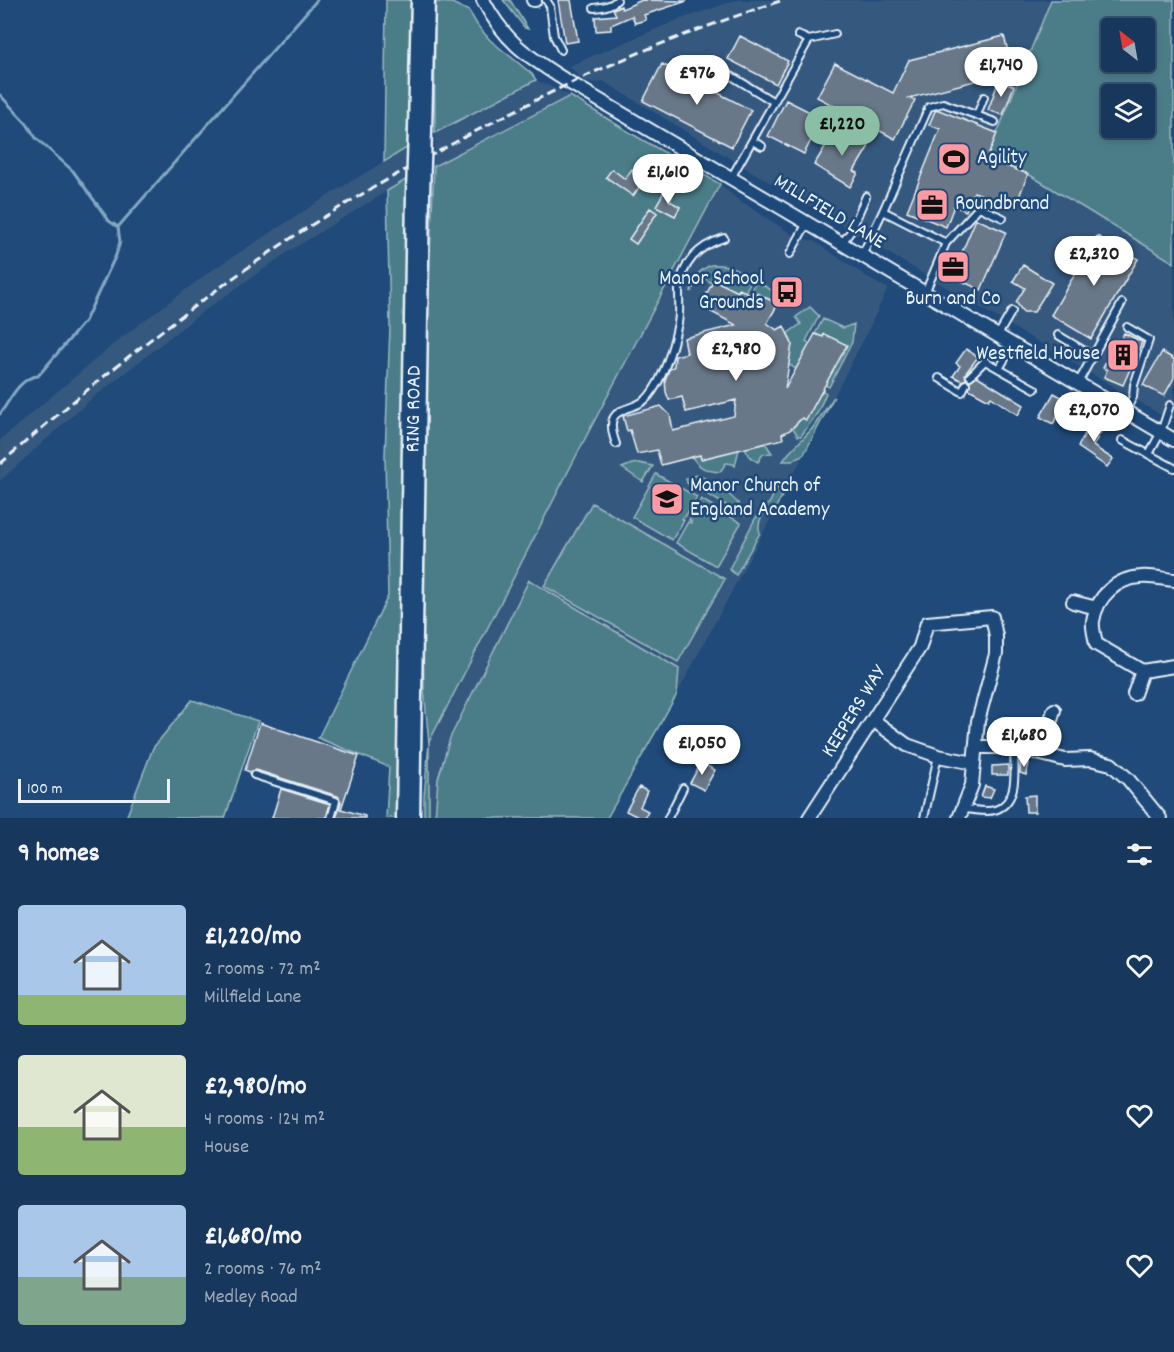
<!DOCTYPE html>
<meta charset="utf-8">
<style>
:root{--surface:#17385c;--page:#244365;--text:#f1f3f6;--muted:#9eacbb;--line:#365272;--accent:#8abfa5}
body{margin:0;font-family:Dekko,sans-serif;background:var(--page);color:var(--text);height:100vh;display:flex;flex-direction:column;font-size:22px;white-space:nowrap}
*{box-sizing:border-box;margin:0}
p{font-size:20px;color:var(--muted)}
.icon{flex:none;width:33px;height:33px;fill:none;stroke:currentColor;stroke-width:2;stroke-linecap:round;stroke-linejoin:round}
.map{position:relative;height:818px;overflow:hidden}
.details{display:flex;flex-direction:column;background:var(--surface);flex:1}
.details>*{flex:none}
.needle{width:39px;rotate:329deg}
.buttons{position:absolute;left:1101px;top:18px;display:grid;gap:12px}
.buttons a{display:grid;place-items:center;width:54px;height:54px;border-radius:6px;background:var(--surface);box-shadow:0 3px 9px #0003,0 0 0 2px var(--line);font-size:30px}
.scale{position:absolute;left:18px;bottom:15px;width:152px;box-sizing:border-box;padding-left:6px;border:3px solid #e8f1f8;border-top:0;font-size:16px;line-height:21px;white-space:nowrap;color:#e8f1f8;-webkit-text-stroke:4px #1f4a7a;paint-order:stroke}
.price{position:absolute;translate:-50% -51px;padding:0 14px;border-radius:21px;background:#fff;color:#222;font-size:20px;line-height:39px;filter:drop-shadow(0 2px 3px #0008)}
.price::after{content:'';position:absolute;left:50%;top:36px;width:18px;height:14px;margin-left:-9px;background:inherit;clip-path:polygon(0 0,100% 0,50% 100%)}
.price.selected{background:var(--accent);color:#111}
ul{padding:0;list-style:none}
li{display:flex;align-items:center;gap:18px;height:150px;padding:0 18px}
li span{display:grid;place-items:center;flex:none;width:168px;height:120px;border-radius:6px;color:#555}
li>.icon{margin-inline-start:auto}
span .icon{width:72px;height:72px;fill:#fffc;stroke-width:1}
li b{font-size:26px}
h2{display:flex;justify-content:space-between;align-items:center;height:72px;padding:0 18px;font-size:26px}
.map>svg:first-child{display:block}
.built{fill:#35587e}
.green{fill:#4c7d89;stroke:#9ab7c0;stroke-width:1.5;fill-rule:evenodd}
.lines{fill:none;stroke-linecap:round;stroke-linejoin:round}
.stream{stroke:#84a8c1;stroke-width:3}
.building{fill:#697888;stroke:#e8f1f8;stroke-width:1.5}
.lane-casing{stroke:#e8f1f8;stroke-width:10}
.street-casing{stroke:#e8f1f8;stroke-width:16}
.highway-casing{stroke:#e8f1f8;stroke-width:27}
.lane{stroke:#1f4a7a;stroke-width:6}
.street{stroke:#1f4a7a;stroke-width:12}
.highway{stroke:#1f4a7a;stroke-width:22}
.rail{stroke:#e8f1f8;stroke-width:3;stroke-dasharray:9 4.5;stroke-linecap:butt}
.highway-bridge-casing{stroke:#e8f1f8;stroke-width:27;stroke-linecap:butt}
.highway-bridge{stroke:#1f4a7a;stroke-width:22}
.labels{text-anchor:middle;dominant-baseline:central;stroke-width:5;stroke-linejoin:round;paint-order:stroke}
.poi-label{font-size:21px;fill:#e8f1f8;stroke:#1f4a7a;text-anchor:start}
.street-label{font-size:21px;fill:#e8f1f8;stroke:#1f4a7a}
</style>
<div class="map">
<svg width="1174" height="818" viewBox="0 0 1174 818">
<rect width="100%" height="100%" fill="#1f4a7a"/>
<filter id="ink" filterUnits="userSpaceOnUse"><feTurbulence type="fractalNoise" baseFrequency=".0167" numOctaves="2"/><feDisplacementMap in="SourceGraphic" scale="12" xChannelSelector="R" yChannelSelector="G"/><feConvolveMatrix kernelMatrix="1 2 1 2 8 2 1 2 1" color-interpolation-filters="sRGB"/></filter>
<g filter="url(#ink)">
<path class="built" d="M736 0H1051L987 158 1028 174 1174 263V413L1171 421 754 173 603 81 598 83 584 81 569 66 675 21Z
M536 80 570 96 434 166 435 133Z
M413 144 412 176 291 250 201 313 89 401 0 481V440L117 341 209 272 335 191Z
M720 184 736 198 798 238 814 241 878 284 888 288 866 335 764 531 677 694 607 818H429V743L588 433Z"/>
<path class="green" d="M386 0H414L413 144 384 162Z
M503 0H510L528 29 525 28Z
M1051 0H1174V263L1028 174 987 158ZM1112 28H1144V62H1112ZM1112 94H1144V128H1112Z
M434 2 452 3 469 11 478 26 490 40 532 74 536 80 435 133Z
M570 96 634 135 720 184 588 433 429 742V818H424V796L429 744 424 689 421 544 424 387 434 166ZM612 169 625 179 632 170 645 179 633 196ZM664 192 672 196 670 201 680 207 675 216 656 206ZM650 208 657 213 636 244 629 239Z
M412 176 396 818H386L389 767 318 738 388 596 385 455 390 326 387 191Z
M711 265C728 263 738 269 752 279L745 292 739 289 738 292 714 280 712 283 699 276 691 292C692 279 699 270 711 265Z
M756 281 778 294 773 301 757 293 754 296 749 294Z
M810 307 819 316 806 341 810 344 796 369 786 363 792 344 788 333 801 324 796 317Z
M823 319 843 328 854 324 852 342 829 387 825 385 823 337 815 334Z
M822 390 826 393 818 412 801 436H798L793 428 802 418 807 419Z
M834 397 804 454 792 461H783L788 454 812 429Z
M765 443 772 453 763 454 758 462C752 459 747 455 745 448Z
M739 449 735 466 733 464 726 463 720 472C705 471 699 468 690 454L699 452 701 459Z
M639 463 653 466 643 482 622 468 632 464Z
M656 474 697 497 685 517H683L682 519 684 520 672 540 632 517Z
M697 475 709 480 708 490 712 495 724 491C733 497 742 505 745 516L687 483 686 479Z
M777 487 785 491 776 507C764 511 756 520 760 533L736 575 729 569 755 519 770 502Z
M701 499 741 523 716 566 676 543 688 522 691 523V521L689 520Z
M592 503 725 579 678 662 544 586Z
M529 580 679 669 677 694 607 818H435L438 779 450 738Z
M192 700 258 721 225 818H126L153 748Z"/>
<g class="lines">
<path class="stream" d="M0 95 27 124 36 138 73 171 109 221 118 227
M0 414C10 400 20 377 38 376L85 321 116 255 120 242 118 227 317 0"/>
</g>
<path class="building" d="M558 0H571L578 41 565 43Z
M642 0 687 1 644 15 646 20 635 23 632 16 611 25V30L596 31 595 17 616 15 613 9 621 6 622 9Z
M740 36 788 61 776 84 728 59Z
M1004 36 1013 71 909 98 915 100 895 139 817 97 835 63 893 93 909 60Z
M662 64 751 110 732 147 643 101Z
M999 80 1014 86 1003 115 988 110Z
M786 100 822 118 804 154 768 136Z
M939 110 997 133 987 159 1028 174 1015 207 974 192 966 211 954 206 946 227 907 211 940 129 929 125 935 111Z
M837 127 869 146 854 171 858 173 850 187 814 165Z
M612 169 625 179 632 169 645 179 633 196 606 177Z
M664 192 672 196 670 201 680 207 675 216 656 206Z
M650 208 657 213 636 244 629 239Z
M976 219 1006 232 981 290 940 271 947 254 959 259Z
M1097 236 1138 259 1091 339 1051 315Z
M1023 265 1052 283 1034 312H1023L1016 302 1025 288 1013 281Z
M714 280 738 292 739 289 755 296 756 293 778 304 767 323 777 330 784 326 792 344 785 389 815 334 823 337 824 334 847 345 806 420 802 418 790 430 782 434 783 439 701 459 700 455 661 465 657 450 637 454 630 430 627 431 623 416 661 406 670 415 673 431 734 416 736 400 686 412 682 397 669 400 666 392 665 380 669 370 674 366 675 356 687 353 684 338 736 325 700 306Z
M1124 333 1142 342 1123 385 1104 377 1107 370 1103 368 1117 339 1120 341Z
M966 349 978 357 965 374 966 379 962 381 953 376 960 366 956 363Z
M1162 352 1174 359V378L1164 396 1143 385Z
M977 376 1024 405 1018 415 991 397 989 400 969 389 970 381Z
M1054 393 1067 400 1053 424 1040 417Z
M1093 418 1105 425 1093 446 1113 459 1107 467 1078 447Z
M260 723 359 756 341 809 365 816V818H336L341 802 338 796 256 770 250 772 245 770Z
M1021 761 1029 763 1026 775 1020 773Z
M701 763 715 770 704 790 690 783Z
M1008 765V775H992V766Z
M985 786 994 789 990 798 981 797Z
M639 787 647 791 640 807 648 811 644 818H640L626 811Z
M281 789 330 804 326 818H272Z
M1035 795V812H1026L1025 796Z"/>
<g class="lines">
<defs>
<path id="lane" d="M546 0 550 6 554 36 561 50
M594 8C603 7 611 6 617 0
M798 35 809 40
M707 61 774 102
M977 115 984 97
M752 141 762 146
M731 178 809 40 835 34
M883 211 929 107 943 103 995 122
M842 243 851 231 866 196
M946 243 979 207 1003 218
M790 254 807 223
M862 255 883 211 946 243 925 293
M955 310 960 301
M998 335 1012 311
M1058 335 1093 356
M999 369 1013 345
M970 376 985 361 1035 389
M939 378 962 392 966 384
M1078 383 1122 303
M1126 410 1133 397 1134 385 1149 340 1127 327
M1122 440 1174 468
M616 444C600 401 634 415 649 396 664 377 673 347 678 323 680 313 679 302 679 291 681 264 698 246 724 238
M1149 454 1161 432 1170 405
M254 775 336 801 331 818
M962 809C972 809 986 813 995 810 1020 802 1014 768 1014 748
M668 818 683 788
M924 818 938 756"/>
<path id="street" d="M483 0C505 42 526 55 565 80L1174 440
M533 0H535
M1073 602 1097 608
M1142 671 1096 644C1095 637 1092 628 1093 621 1097 596 1117 578 1141 577 1152 576 1163 579 1174 580
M1134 694 1142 671 1174 666
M873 720 907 745 938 756 974 763
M976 747H1014L1065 760 1090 759 1111 764 1128 779 1160 818
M1041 753 1054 710
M809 818 920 647 927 623 992 617 996 636V654L978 721 972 785 959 818"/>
<path id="highway" d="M420 130 423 0
M408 818 418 194"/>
</defs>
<use href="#lane" class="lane-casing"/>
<use href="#street" class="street-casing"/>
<use href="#highway" class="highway-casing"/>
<use href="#lane" class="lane"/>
<use href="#street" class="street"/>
<use href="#highway" class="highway"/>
<path class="rail" d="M0 464C95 381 194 302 299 233 348 201 399 173 450 145 504 116 559 87 615 63 670 39 727 19 783 0"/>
<defs>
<path id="highway-bridge" d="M418 194 420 130"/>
</defs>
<use href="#highway-bridge" class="highway-bridge-casing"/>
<use href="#highway-bridge" class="highway-bridge"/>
</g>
</g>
<defs>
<symbol id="stadium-square" viewBox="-11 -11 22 22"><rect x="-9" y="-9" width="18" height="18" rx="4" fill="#ff9aa2" stroke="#1f4a7a"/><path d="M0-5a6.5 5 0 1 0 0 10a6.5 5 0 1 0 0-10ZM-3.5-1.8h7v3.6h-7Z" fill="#111"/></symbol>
<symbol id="office-square" viewBox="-11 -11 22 22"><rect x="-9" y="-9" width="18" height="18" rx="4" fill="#ff9aa2" stroke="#1f4a7a"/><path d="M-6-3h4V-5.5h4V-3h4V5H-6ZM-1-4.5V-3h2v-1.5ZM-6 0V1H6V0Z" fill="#111"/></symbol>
<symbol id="bus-square" viewBox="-11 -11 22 22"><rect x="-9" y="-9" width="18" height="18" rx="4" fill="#ff9aa2" stroke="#1f4a7a"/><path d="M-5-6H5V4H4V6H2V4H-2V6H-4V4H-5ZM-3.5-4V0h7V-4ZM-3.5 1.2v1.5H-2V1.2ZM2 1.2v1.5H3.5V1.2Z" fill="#111"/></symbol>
<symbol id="building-square" viewBox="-11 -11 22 22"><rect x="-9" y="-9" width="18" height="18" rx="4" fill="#ff9aa2" stroke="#1f4a7a"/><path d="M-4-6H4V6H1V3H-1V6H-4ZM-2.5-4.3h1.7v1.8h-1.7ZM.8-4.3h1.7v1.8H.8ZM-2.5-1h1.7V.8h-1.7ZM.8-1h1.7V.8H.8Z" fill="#111"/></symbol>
<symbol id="school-square" viewBox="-11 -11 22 22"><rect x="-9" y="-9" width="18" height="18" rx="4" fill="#ff9aa2" stroke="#1f4a7a"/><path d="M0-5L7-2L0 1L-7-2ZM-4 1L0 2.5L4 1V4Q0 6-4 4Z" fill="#111"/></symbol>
</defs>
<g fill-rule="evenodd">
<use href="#stadium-square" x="935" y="140" width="38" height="38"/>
<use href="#office-square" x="913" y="186" width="38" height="38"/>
<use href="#office-square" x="934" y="248" width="38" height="38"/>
<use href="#bus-square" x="768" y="273" width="38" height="38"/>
<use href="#building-square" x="1104" y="336" width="38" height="38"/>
<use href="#school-square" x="648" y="480" width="38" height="38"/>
</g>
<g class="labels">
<g class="poi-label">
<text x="977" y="159">Agility</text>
<text x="955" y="205">Roundbrand</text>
<text x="764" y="280" text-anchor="end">Manor School<tspan x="764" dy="24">Grounds</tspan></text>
<text x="953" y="300" text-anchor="middle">Burn and Co</text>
<text x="1100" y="355" text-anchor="end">Westfield House</text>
<text x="690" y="487">Manor Church of<tspan x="690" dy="24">England Academy</tspan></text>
</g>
<g class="street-label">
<text transform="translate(829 213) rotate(31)">MILLFIELD LANE</text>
<text transform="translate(415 409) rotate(-89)">RING ROAD</text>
<text transform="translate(855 712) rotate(-58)">KEEPERS WAY</text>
</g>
</g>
</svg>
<div class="buttons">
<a><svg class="needle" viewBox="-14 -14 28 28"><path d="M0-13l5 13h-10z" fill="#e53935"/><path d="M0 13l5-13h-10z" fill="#9eacbb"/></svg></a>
<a><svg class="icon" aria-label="layers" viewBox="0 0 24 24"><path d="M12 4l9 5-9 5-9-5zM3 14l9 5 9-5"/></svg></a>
</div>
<div class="scale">100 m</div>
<b class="price" style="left:1001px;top:98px">£1,740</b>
<b class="price" style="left:697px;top:106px">£976</b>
<b class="price selected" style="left:842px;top:157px">£1,220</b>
<b class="price" style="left:668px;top:205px">£1,610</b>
<b class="price" style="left:1094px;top:287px">£2,320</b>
<b class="price" style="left:736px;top:382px">£2,980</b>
<b class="price" style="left:1094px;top:443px">£2,070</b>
<b class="price" style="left:1024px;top:768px">£1,680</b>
<b class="price" style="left:702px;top:776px">£1,050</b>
</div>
<section class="details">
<h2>9 homes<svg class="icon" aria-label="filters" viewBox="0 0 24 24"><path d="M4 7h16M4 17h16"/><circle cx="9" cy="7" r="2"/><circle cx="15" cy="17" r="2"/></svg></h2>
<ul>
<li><span style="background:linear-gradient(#a9c7e8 75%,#8fb573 0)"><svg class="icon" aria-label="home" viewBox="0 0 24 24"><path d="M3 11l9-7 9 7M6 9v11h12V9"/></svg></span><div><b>£1,220/mo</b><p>2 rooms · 72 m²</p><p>Millfield Lane</p></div><svg class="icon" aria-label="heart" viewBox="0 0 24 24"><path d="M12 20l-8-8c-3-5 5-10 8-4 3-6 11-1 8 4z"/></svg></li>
<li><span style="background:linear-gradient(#dfe7d0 60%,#8fb573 0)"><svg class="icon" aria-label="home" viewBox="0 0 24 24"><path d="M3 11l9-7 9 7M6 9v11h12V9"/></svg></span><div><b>£2,980/mo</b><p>4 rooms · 124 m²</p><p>House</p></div><svg class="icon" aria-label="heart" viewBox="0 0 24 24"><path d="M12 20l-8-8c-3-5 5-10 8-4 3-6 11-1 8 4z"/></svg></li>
<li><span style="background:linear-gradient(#a9c7e8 60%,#7fa58c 0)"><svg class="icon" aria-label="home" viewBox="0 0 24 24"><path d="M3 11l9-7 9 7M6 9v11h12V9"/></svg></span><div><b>£1,680/mo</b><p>2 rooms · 76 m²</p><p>Medley Road</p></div><svg class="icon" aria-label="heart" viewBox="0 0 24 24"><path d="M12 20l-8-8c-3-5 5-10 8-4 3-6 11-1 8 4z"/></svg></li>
</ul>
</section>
